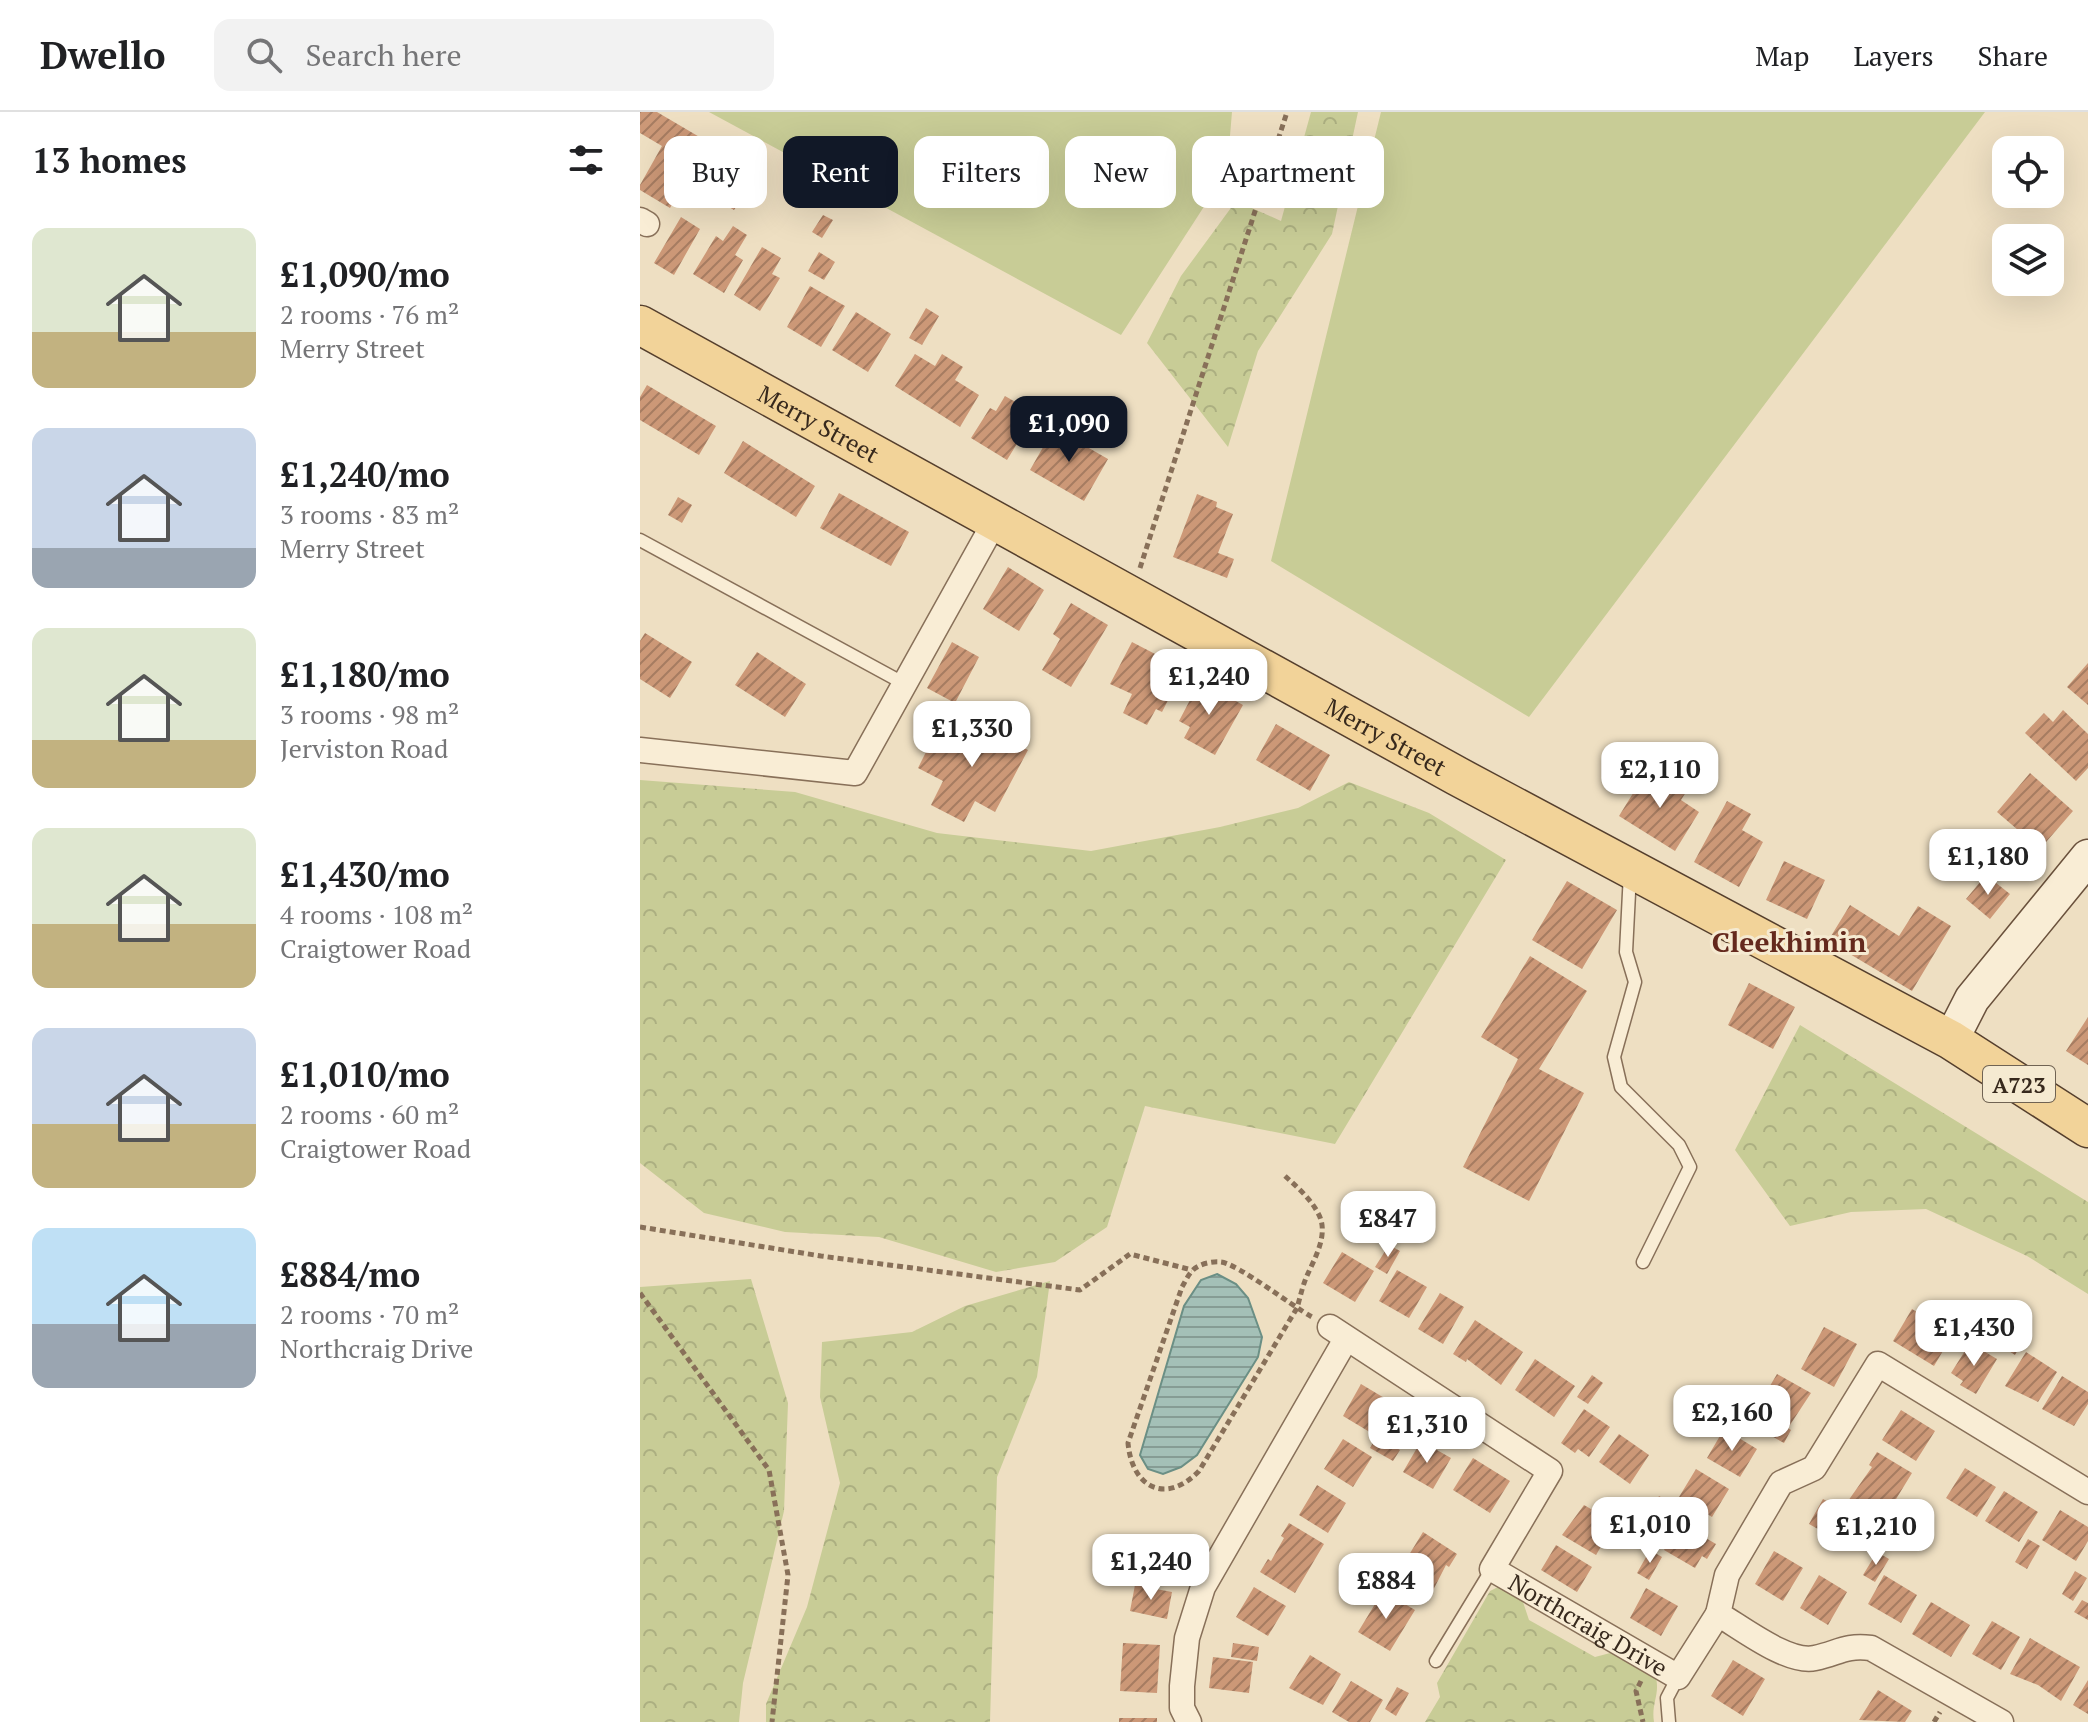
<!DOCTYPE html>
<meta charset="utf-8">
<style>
:root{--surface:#fff;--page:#f2f2f2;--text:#202124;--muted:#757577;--line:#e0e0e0;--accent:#111827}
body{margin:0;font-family:"PT Serif",serif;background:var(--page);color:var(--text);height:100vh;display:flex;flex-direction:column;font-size:30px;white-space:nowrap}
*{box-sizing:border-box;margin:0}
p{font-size:26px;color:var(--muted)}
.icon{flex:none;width:44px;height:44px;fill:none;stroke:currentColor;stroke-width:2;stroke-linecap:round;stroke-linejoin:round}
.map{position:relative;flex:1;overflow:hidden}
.drawer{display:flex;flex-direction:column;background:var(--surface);width:640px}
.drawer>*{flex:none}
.hud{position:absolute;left:24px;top:24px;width:760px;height:72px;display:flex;gap:16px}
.buttons{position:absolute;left:1352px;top:24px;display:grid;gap:16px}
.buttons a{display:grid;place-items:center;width:72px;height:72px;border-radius:16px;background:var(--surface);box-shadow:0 8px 32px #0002;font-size:40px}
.price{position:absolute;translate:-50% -68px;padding:0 18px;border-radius:16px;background:#fff;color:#222;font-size:26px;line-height:52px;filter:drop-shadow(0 2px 4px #0008)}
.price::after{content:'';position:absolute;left:50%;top:48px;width:24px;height:18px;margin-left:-12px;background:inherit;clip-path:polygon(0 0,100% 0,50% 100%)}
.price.active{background:var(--accent);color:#fff}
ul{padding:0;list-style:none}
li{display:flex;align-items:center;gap:24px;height:200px;padding:0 32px}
li span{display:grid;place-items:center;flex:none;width:224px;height:160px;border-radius:16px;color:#555}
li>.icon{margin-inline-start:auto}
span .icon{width:96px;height:96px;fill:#fffc;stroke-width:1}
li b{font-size:34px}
h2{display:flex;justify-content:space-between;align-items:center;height:96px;padding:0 32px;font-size:34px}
.chip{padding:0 28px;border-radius:16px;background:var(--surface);box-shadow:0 8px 32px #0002;font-size:28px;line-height:72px}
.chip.active{background:var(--accent);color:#fff}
header{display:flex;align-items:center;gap:48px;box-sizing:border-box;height:112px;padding:0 40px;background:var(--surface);border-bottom:2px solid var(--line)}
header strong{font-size:38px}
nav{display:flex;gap:44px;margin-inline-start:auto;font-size:28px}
.search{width:560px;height:72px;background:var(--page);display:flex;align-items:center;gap:20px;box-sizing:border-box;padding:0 28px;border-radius:16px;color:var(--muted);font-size:30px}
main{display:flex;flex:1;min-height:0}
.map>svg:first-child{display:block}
.grass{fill:#c8cc96}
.forest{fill:url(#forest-crowns)}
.water{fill:url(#water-rules);stroke:#6b8f85;stroke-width:2}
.building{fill:url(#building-hatch)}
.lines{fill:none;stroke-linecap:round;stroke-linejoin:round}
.lane-casing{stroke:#887059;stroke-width:15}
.street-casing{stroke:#887059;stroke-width:27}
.secondary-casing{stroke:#6a513c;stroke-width:37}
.primary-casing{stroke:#553f2d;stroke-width:41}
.path{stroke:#887059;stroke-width:5;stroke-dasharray:6 4;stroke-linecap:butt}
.lane{stroke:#f9edd5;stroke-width:12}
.street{stroke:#f9edd5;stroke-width:24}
.secondary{stroke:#f9edd5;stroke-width:34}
.primary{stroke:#f2d399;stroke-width:38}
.labels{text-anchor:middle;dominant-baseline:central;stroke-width:6;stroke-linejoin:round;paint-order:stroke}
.shield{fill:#f5ead1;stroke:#706353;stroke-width:2}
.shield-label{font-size:22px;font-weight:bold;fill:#37291d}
.street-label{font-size:24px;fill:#37291d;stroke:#f5ead1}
.quarter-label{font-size:28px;font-weight:bold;fill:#64291d;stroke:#f5ead1}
</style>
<header>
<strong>Dwello</strong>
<div class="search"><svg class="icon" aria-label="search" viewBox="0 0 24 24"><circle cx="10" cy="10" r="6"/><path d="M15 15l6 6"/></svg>Search here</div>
<nav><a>Map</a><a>Layers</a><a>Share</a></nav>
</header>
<main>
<section class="drawer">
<h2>13 homes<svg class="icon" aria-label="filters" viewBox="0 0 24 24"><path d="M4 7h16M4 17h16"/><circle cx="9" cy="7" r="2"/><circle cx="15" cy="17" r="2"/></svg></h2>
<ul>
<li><span style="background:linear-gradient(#dfe7d0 65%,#c2b280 0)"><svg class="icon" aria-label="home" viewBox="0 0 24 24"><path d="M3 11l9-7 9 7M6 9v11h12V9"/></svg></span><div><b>£1,090/mo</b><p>2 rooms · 76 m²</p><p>Merry Street</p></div></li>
<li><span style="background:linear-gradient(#c9d6e8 75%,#9aa5b1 0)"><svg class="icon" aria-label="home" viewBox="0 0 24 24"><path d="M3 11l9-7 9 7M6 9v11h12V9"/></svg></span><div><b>£1,240/mo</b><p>3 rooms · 83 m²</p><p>Merry Street</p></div></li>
<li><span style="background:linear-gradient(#dfe7d0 70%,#c2b280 0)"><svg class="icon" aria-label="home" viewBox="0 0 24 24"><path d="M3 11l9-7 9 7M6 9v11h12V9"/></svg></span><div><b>£1,180/mo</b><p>3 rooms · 98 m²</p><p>Jerviston Road</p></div></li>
<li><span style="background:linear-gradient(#dfe7d0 60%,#c2b280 0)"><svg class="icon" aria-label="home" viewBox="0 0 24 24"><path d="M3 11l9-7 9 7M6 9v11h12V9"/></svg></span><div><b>£1,430/mo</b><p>4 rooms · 108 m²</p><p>Craigtower Road</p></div></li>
<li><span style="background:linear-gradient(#c9d6e8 60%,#c2b280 0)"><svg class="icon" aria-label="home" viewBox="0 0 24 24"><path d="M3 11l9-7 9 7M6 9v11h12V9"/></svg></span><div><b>£1,010/mo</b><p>2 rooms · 60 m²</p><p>Craigtower Road</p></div></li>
<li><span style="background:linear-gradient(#bfe0f5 60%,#9aa5b1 0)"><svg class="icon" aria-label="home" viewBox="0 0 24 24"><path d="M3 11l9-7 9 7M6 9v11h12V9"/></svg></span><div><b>£884/mo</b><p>2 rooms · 70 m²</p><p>Northcraig Drive</p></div></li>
</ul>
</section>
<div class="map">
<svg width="1448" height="1610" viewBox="0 0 1448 1610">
<defs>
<pattern id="forest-crowns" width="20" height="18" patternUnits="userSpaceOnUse" patternTransform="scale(2)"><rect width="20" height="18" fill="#c8cc96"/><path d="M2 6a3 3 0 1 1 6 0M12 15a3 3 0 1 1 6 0" fill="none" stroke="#acaf81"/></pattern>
<pattern id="water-rules" width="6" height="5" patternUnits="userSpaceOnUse" patternTransform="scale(2)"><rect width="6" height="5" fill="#a4c0b7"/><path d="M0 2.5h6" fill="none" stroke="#869c94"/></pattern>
<pattern id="building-hatch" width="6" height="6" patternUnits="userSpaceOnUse" patternTransform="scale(2)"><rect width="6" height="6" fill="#cc9877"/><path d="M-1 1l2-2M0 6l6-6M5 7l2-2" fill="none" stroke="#a67c61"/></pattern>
</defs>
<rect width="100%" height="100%" fill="#eedfc2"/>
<path class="grass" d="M69 0H592L587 59 481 223Z
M741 0H1345L889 605 631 449Z"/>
<path class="forest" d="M671 0H718L692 122 618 239 588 335 507 231 541 164 596 89 641 109Z
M0 668 155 680 297 721 451 739 580 715 658 696 709 670 789 701 866 748 695 1032 505 994 467 1115 415 1150 356 1160 239 1125 145 1120 64 1101 0 1051Z
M1160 913 1448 1090V1182L1387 1144 1286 1097 1211 1100 1150 1114 1095 1038Z
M111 1167 148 1291 144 1399 103 1571 99 1610H0V1175Z
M410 1169 397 1265 357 1365 350 1610H126V1592L167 1495 200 1371 180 1285 182 1230 272 1220 325 1194Z
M860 1474 882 1487 889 1508 955 1545 974 1540 1016 1566C1020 1583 1011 1592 1014 1610H785L800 1585 797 1571 850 1479Z"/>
<path class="water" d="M577 1162 596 1172 608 1186 622 1225 618 1245 557 1343 541 1355 523 1362 508 1357 500 1343 544 1194 561 1168Z"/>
<path class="building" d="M0 0H17L68 30 30 96 0 78V73L22 34 0 21Z
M96 70 108 78 94 98 82 91Z
M183 103 193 108 182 126 172 120Z
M41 105 60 117 34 163 14 151Z
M93 114 107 123 95 143 103 148 84 181 53 162 76 124 83 129Z
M122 135 141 146 132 162 140 166 120 199 94 183Z
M179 140 195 150 184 168 168 159Z
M170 174 205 194 181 235 147 215Z
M286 196 299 204 282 233 269 226Z
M216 200 251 222 228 260 192 238Z
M275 242 295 254 302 242 323 255 315 268 339 283 320 315 255 274Z
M7 273 76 314 59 343 0 308V285Z
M365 284 384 295 375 310 386 317 367 348 331 326 350 296 356 299Z
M414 316 468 347 444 389 390 358Z
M103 329 175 374 156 405 84 361Z
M199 381 269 420 251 454 180 416Z
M557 382 577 390 576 395 593 402 578 441 594 447 587 466 533 445Z
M38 385 52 393 42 411 28 403Z
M368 455 404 478 379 519 343 497Z
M431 491 468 513 431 575 402 558 420 527 413 522Z
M5 521 52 550 30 586 0 567V529Z
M312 530 339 545 315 591 287 576Z
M492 530 544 557 522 600 516 597 507 613 483 601 492 582 470 572Z
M117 540 166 572 145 605 95 573Z
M1448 551V593L1427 575Z
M560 569 603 593 575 643 544 626 550 615 539 609Z
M1423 598 1448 622V656L1436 669 1385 621 1404 601 1413 610Z
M334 610 388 638 355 700 335 689 324 710 291 693 303 669 278 656 298 616 324 629Z
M636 612 690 643 670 679 616 648Z
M1008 657 1046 680 1041 688 1059 700 1035 739 979 704Z
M1390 661 1433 699 1400 737 1357 700Z
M1087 689 1111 702 1102 718 1123 730 1099 775 1054 750Z
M1144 749 1185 768 1167 807 1126 788Z
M1346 763 1370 782 1350 807 1326 787Z
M927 769 977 798 942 857 892 828Z
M1210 793 1259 824 1278 794 1311 814 1272 879 1188 829Z
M890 844 947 879 899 957 944 981 889 1089 823 1055 878 947 841 925Z
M1109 871 1155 895 1133 937 1088 913Z
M1448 905V953L1426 939Z
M749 1133 760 1139 747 1162 735 1155Z
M702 1140 734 1159 715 1190 683 1171Z
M757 1158 787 1175 769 1206 739 1189Z
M800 1181 824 1195 803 1232 778 1217Z
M1272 1197 1313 1222 1294 1254 1253 1229Z
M835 1208 883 1240 861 1273 827 1247 826 1250 813 1242Z
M1377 1214 1388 1220 1375 1243 1364 1236Z
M1184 1215 1217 1232 1194 1275 1161 1257Z
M1330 1231 1357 1247 1336 1282 1320 1273 1323 1269 1311 1261Z
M1386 1240 1417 1260 1398 1290 1365 1274Z
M895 1247 935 1274 914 1305 875 1278Z
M1137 1262 1171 1281 1148 1316 1151 1318 1144 1331 1108 1311Z
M952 1263 963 1271 948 1292 937 1285Z
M1422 1264 1448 1280V1292L1434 1314 1402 1297Z
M721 1272 751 1290 733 1322 703 1304Z
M944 1297 970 1315 949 1345 938 1337 935 1341 921 1331Z
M1261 1298 1295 1319 1276 1349 1242 1328Z
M1084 1317 1117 1337 1100 1365 1067 1346Z
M979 1322 1009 1343 990 1372 959 1350Z
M737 1324 760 1338 753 1349 730 1336Z
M703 1327 732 1345 713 1375 684 1357Z
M781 1329 811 1346 793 1377 763 1360Z
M1237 1340 1272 1361 1242 1410 1208 1389 1232 1355 1229 1353Z
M833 1346 870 1369 850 1401 813 1378Z
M1325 1356 1356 1375 1337 1405 1306 1386Z
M1056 1357 1089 1377 1072 1405 1039 1385Z
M677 1373 706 1391 688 1421 659 1403Z
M1364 1379 1398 1400 1379 1430 1345 1409Z
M1019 1384 1042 1397 1035 1409 1013 1395Z
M968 1385 991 1399 984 1410 961 1397Z
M1183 1387 1217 1406 1203 1431 1169 1412Z
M944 1393 975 1411 956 1443 922 1423Z
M1420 1398 1448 1415V1429L1436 1449 1402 1428Z
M649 1411 684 1432 655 1481 620 1460 628 1447 631 1449 644 1426 641 1424Z
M1040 1411 1076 1432 1067 1447 1062 1444 1055 1456 1024 1438Z
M783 1420 817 1442 809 1455 806 1453 787 1490 753 1469Z
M507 1423 544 1439 533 1465 495 1449Z
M1388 1427 1400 1434 1387 1457 1375 1450Z
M916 1433 952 1455 937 1480 901 1458Z
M1010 1438 1022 1445 1009 1468 997 1461Z
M1134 1439 1163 1456 1143 1489 1115 1472Z
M1237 1440 1249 1447 1235 1470 1223 1463Z
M465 1449 491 1455 488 1468 462 1462Z
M1435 1459 1447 1466 1433 1489 1422 1482Z
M1179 1463 1207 1480 1188 1513 1160 1496Z
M1244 1463 1277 1483 1261 1511 1228 1492Z
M495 1473 532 1480 527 1507 490 1499Z
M614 1475 646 1494 628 1524 596 1505Z
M1006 1476 1038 1494 1021 1524 990 1506Z
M743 1479 775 1498 750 1539 718 1520Z
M1442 1488 1448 1491V1508L1434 1500Z
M1291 1490 1330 1513 1311 1545 1272 1522Z
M1352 1509 1380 1525 1361 1558 1332 1542Z
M1390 1526 1440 1555 1421 1589 1398 1573 1370 1562Z
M483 1531 520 1533 517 1581 480 1579Z
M593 1531 619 1535 617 1549 591 1545Z
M670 1543 701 1562 683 1593 649 1576Z
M573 1545 613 1550 609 1581 569 1576Z
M1093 1548 1125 1567 1103 1604 1071 1584Z
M1448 1568V1602L1433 1593Z
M711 1569 743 1588 730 1610H709L692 1600Z
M757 1575 769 1581 756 1604 745 1597Z
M1238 1578 1272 1599 1265 1610 1219 1608Z
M479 1606H517V1610H479Z"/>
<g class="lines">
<defs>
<path id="lane" d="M0 428 265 572
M990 761 986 840 995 870 974 945 981 975 1039 1033 1050 1055 1003 1150
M796 1549 852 1457
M1029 1610 1027 1586 1038 1565"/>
<g id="street">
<path d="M0 108 7 112"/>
<path d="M0 638 215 661 354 411"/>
<path id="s1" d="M690 1215 910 1359 852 1457 1038 1565 1078 1502"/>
<path d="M549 1610 542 1596V1574L547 1526 563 1475 706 1227"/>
<path d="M1361 1610 1231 1536C1204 1533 1199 1541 1175 1546 1148 1552 1102 1516 1078 1502L1087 1463 1141 1371 1174 1356 1238 1252 1448 1380"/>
</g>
<path id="secondary" d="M1311 928 1332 887 1448 745"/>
<g id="primary">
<path id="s2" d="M0 213 817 664 1311 928 1448 1016"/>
</g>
</defs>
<use href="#lane" class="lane-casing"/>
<use href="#street" class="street-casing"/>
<use href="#secondary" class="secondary-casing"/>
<use href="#primary" class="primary-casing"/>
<path class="path" d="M500 456 647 0
M645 1064C657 1075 670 1086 678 1101 690 1122 674 1147 666 1166 662 1176 660 1186 657 1196L559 1359C526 1393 492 1376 488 1331L542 1175C545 1170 548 1163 552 1159 558 1152 572 1149 581 1150 598 1152 652 1194 672 1205
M0 1115 181 1144 440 1178 490 1142 552 1158
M0 1181 129 1358 148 1463 132 1610
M1001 1569 996 1579 1003 1610
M1294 1610 1300 1600"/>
<use href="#lane" class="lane"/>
<use href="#street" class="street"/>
<use href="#secondary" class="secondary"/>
<use href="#primary" class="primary"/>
</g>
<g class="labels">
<rect class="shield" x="1343" y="954" width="72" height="36" rx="6"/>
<g class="shield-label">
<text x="1379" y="972">A723</text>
</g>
<g class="street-label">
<text stroke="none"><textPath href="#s2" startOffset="204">Merry Street</textPath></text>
<text stroke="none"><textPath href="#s2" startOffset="852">Merry Street</textPath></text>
<text stroke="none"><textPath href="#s1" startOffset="488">Northcraig Drive</textPath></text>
</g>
<g class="quarter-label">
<text x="1149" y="829">Cleekhimin</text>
</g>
</g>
</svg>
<div class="buttons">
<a><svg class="icon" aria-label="locate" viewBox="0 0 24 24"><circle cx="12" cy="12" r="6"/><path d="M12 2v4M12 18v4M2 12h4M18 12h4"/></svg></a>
<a><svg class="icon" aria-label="layers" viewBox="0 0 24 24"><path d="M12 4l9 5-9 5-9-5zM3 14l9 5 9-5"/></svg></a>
</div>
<b class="price active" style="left:429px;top:352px">£1,090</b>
<b class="price" style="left:569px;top:605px">£1,240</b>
<b class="price" style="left:332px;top:657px">£1,330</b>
<b class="price" style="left:1020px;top:698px">£2,110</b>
<b class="price" style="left:1348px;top:785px">£1,180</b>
<b class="price" style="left:748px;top:1147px">£847</b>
<b class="price" style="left:1334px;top:1256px">£1,430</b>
<b class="price" style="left:1092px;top:1341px">£2,160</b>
<b class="price" style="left:787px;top:1353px">£1,310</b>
<b class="price" style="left:1010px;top:1453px">£1,010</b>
<b class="price" style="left:1236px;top:1455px">£1,210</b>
<b class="price" style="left:511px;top:1490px">£1,240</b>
<b class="price" style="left:746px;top:1509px">£884</b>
<div class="hud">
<a class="chip">Buy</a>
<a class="chip active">Rent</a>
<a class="chip">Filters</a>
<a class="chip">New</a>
<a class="chip">Apartment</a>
</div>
</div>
</main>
